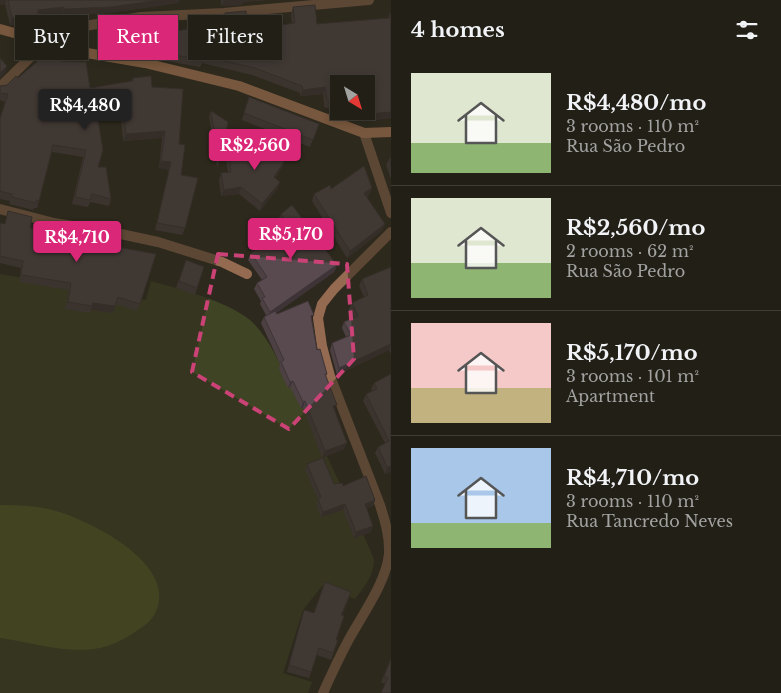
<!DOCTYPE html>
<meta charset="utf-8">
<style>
:root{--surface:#221f16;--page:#2a271f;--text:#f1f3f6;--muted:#a2a2a1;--line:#3f3d35;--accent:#db2777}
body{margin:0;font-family:"Libre Baskerville",serif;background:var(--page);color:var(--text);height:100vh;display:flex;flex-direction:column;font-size:19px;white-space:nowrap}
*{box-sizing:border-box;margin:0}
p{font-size:16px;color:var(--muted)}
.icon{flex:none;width:28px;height:28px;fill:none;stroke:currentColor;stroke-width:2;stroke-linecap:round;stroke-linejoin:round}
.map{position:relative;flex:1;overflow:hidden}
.side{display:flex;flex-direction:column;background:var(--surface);width:390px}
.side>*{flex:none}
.hud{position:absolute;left:15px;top:15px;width:300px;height:45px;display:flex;gap:10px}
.needle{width:32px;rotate:142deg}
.fabs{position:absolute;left:330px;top:75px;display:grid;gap:10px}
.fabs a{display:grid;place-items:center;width:45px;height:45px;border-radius:0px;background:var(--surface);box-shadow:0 2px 8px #0003,0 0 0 1px var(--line);font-size:25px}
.price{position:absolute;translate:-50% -42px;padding:0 11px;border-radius:5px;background:var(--accent);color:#fff;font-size:16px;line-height:32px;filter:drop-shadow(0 1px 2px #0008)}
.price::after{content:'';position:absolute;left:50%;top:30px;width:15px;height:11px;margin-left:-8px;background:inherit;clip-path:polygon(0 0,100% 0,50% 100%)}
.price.selected{background:#222;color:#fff}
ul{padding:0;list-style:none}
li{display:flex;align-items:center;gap:15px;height:125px;padding:0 20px}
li+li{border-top:1px solid var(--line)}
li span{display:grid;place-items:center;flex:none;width:140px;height:100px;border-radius:0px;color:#555}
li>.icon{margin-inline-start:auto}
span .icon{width:60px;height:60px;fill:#fffc;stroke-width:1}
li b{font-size:21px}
h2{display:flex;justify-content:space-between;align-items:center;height:60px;padding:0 20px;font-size:21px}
.pill{padding:0 18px;border-radius:0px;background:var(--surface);box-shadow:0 2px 8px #0003,0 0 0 1px var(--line);font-size:18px;line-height:45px}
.pill.selected{background:var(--accent);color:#fff}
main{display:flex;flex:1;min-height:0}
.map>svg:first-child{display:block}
.green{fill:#3f4424}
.forest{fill:#5b6427}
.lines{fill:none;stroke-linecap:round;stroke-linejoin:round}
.street{stroke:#946a51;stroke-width:10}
.secondary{stroke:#d18e65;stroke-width:10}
.wall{fill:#4c4043;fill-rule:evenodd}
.shaded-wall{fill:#3e3437}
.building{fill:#584a4e;stroke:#3e3437}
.marked{fill:none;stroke:#cb4276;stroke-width:4;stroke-dasharray:10 6;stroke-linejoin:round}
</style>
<main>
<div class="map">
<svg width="391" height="693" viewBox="0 0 391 693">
<rect width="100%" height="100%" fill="#2e291e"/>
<path class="green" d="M0 274 146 300 151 281C182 290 225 300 250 320 268 336 279 363 291 384 321 442 348 500 374 559 374 576 364 587 355 599L322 586 303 610 283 673 312 682 308 693H0Z"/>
<path class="forest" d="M0 505C18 505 39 506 56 511 90 521 164 558 159 600 158 610 153 619 145 625 130 636 112 647 94 649 62 653 31 642 0 638Z"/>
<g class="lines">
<path class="street" d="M141 17C128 37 127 45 145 63
M22 36 141 17 224 13 369 0
M0 87 45 43
M364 133 391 213
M0 209 54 223 116 233 158 242 222 262 247 274
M323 693C331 675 339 658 348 641 362 615 386 583 389 554 390 537 385 521 380 505L330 376 322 346 318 318 322 304 334 289 391 232"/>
<path class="secondary" d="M0 29 87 53 145 63 239 86 364 133 391 132"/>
</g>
<path class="wall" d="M0 0H180L178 3 109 13 62 15V14L38 16 36 22 10 25 5 4 0 5Z
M221 0H266L243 2 242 5 221 6Z
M293 7 317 24 388 18 389 14 391 118 365 121 324 107 323 94 300 96V93L252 75 202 63 200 67 166 61 158 59 154 54V45L157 39 205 26 206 24 222 22V20L225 13 248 30 292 24 291 14ZM339 84 366 111H339Z
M60 61 90 88 131 81 133 78 152 87 179 144 185 228 182 235 155 230 169 170 159 168 162 138 123 141 120 109 97 113 98 167 111 199 109 206 90 202 88 207 72 204 83 157 52 152 39 201 37 208H34L33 210 9 204 10 201 0 199V118L5 102 0 100V86L7 85 18 78Z
M249 97 319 124 310 147 242 120Z
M211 111 228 122 218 166H217L209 116Z
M229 153 284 164 275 178 278 188 260 211 239 194 221 196 219 180 221 173 228 172 226 160Z
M391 158V179L386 165 389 159Z
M372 188 369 195 367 197 382 231 347 258 312 201 314 194 331 189Z
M8 211 30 228 100 244 140 304 137 311 116 304 113 313 91 310 90 313 65 309 69 290 19 282 21 268 0 263V223L5 224Z
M281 214 337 265 334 272 276 313 277 314 312 321 317 350 327 374 326 376 344 449 322 458 303 408H301L290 387 288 388 279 369 280 364 261 323 264 317 266 315 260 304 261 301 254 289 257 283 262 280 248 260 251 253 270 239V238L272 232 282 224 278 220Z
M186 260 204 267 195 295 176 288Z
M391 267V354L389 350 337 375 330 350 332 343 346 337 342 328 344 322 353 318 349 310 352 303 364 297 359 286 362 279Z
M391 374V471L385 474 375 453 378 447 385 443 363 401 366 394 372 391 371 389 374 383Z
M307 464 334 484 343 486 375 500 373 506 367 508 371 532 354 538 343 510 321 517 316 504 318 499 305 470Z
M349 598 342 615 336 640H338L331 660 317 655 309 678 287 672 304 610 314 613Z
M391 659V693L385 684 381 682Z"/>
<path class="shaded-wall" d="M0 0H6L5 4 0 5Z
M160 0H180L178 3 109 13 62 15 64 9Z
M224 0H266L243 2 242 5 221 6Z
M64 7 62 14 38 16 36 22 10 25 12 18 38 10Z
M7 66 5 73 0 78V73Z
M325 87 323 94 300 96 303 90Z
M123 102 120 109 93 114 96 107Z
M391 112V118L365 121 368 114Z
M165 131 162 138 123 141 126 134Z
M287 157 284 164 272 184 274 177Z
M161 161 171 162 169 170 159 168Z
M280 182 278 188 260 211 262 204Z
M241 187 239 194 221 196 224 190Z
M372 188 369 195 362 200 364 193Z
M385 224 382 231 347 258 350 251Z
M337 265 334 272 268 319 270 312Z
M93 303 115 306 113 313 91 310Z
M391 344 389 350 337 375 339 368Z
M293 381 290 387 288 388 290 382Z
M305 401 303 408H301L303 402Z
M347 443 344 449 322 458 325 451Z
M391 466V471L385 474 387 467Z
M375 500 373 506 363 510 365 504Z
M345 504 343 510 321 517 323 512Z
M373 526 371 532 354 538 356 532Z"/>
<path class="building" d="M8 0H160L111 7 64 9V7L38 10V16L12 18Z
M315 5 317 24 390 18 389 14H391V112L368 114 359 111H366V84H339V104L327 100 325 87 303 90 302 86 255 68 203 56V60L169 54 160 52 157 48V39L164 33 207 26 206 24 225 22V13L246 11 248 30 295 23 293 7Z
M46 54 60 55V61L86 62 90 88 133 81V78L151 76 152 87 183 89 179 144 185 145 181 175 198 178 185 228 157 223 171 162 161 161 165 131 126 134 123 102 96 107 103 150 98 167H106L111 199 92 194 90 200 75 197 86 150 53 145 39 201 36 200V203L12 197V194L0 191V119L8 94 0 93V86L7 85 16 76 18 78Z
M0 58 7 66 0 73Z
M249 97 319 124 313 140 244 113Z
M211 111 228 122 220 161H219Z
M261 141 287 157 274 177 280 182 262 204 241 187 224 190 221 173 231 172 229 153 255 151Z
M391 158V165L389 159Z
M364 166 372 188 364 193 385 224 350 251 314 194 330 185 331 189Z
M292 205 337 265 270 312 262 298 265 297 257 283 267 277 251 253 275 236 272 232 286 221 281 214Z
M8 211 32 217 30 228 100 243V244L156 254 140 304 118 297 115 306 93 303 92 306 68 302 71 283 21 275 23 261 0 256V223L5 224Z
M186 260 204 267 197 288 179 281Z
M391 267V344L339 368 332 343 351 335 344 322 358 316 352 303 368 295 362 279Z
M308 301 314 315 311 316 317 350 320 349 327 374H325L337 405 333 406 347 443 325 451 305 401 303 402 293 381 290 382 281 362 284 360 264 317 275 311 277 314Z
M391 374V466L387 467 378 447 389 441 366 394 377 389 374 383Z
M323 458 334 484 342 483 343 486 366 476 375 500 365 504 373 526 356 532 345 504 323 512 318 499 321 497 307 464Z
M325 582 351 592 341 615 344 616 336 640H338L333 653 319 648 311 672 289 665 304 610 314 613Z
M391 659V693H381L388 678 384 676Z"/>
<path d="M0 0H391V693H0ZM218 254 347 264 354 359 289 429 192 372Z" fill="#2e291e" fill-opacity=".55" fill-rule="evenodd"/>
<path class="marked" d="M218 254 347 264 354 359 289 429 192 372Z"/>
</svg>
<div class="fabs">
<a><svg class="needle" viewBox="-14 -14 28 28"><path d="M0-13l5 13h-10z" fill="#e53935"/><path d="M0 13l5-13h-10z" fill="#a2a2a1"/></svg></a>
</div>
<b class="price selected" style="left:85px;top:131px">R$4,480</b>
<b class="price" style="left:255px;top:171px">R$2,560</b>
<b class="price" style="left:291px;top:260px">R$5,170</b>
<b class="price" style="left:77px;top:263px">R$4,710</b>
<div class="hud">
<a class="pill">Buy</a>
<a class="pill selected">Rent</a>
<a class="pill">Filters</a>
</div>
</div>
<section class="side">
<h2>4 homes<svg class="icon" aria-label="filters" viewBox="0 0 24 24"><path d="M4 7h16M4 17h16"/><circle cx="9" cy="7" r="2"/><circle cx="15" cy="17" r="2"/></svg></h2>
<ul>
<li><span style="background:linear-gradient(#dfe7d0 70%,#8fb573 0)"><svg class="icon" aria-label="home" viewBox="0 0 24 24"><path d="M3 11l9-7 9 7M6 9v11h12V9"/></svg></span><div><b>R$4,480/mo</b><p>3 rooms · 110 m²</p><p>Rua São Pedro</p></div></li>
<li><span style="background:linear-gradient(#dfe7d0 65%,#8fb573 0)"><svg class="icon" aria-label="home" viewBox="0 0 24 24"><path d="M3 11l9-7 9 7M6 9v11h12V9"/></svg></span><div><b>R$2,560/mo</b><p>2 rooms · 62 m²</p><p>Rua São Pedro</p></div></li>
<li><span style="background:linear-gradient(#f6c9c9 65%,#c2b280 0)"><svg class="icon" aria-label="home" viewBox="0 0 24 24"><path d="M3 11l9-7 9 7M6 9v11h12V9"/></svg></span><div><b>R$5,170/mo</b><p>3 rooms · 101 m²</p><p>Apartment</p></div></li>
<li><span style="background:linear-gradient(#a9c7e8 75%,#8fb573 0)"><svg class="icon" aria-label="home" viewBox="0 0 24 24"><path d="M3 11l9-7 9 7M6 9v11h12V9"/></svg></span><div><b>R$4,710/mo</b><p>3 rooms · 110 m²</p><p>Rua Tancredo Neves</p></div></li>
</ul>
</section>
</main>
